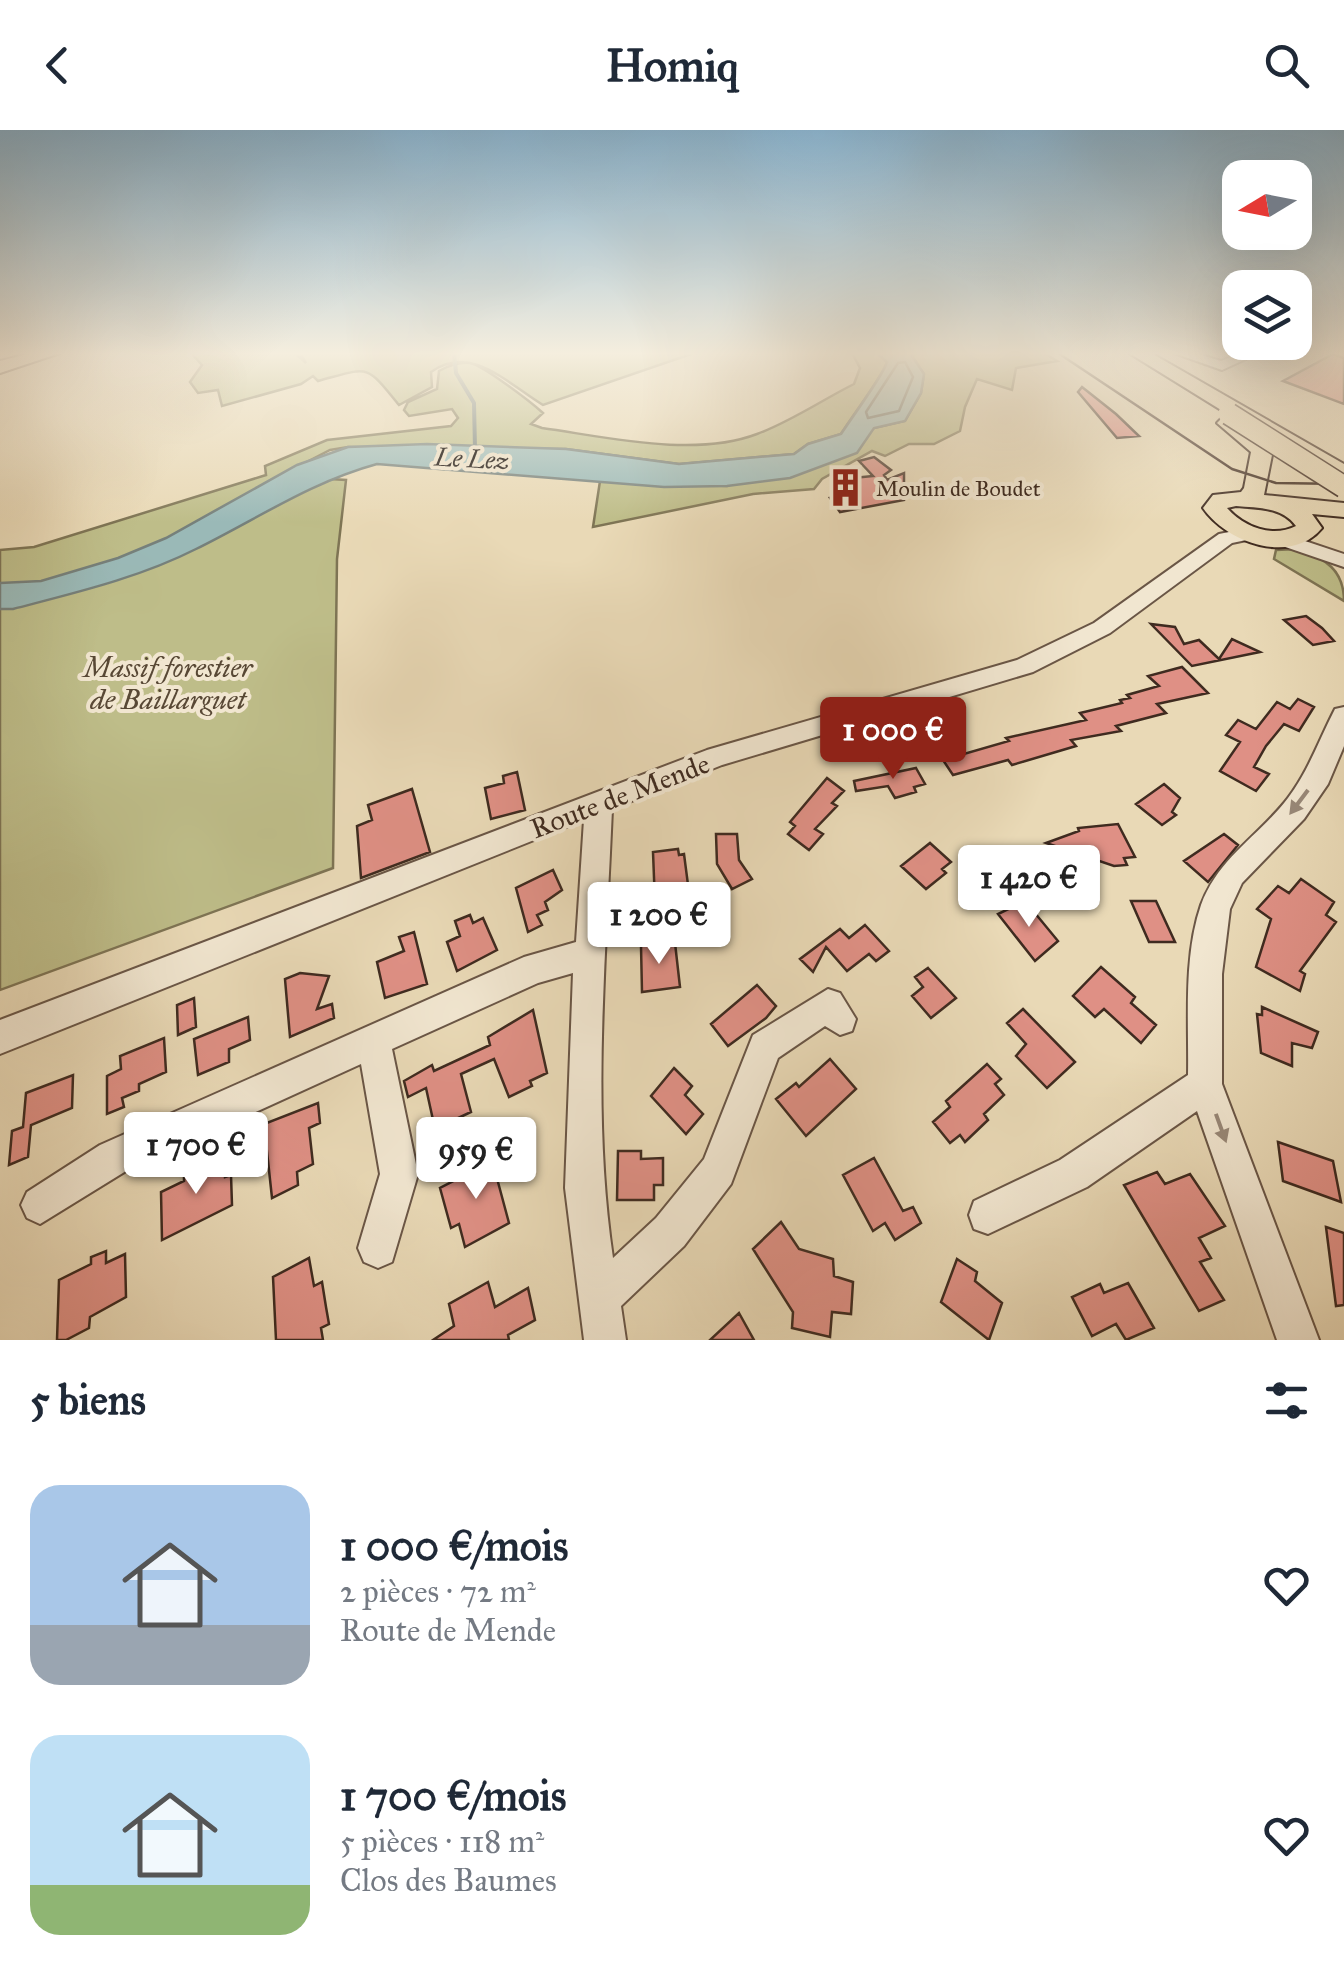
<!DOCTYPE html>
<html lang="fr">
<meta charset="utf-8">
<style>
:root{--surface:#fff;--page:#f6f6f7;--text:#1f2937;--muted:#747a83;--accent:#8f2418}
body{margin:0;font-family:"IM FELL Great Primer",serif;background:var(--page);color:var(--text);height:100vh;display:flex;flex-direction:column;font-size:38px;white-space:nowrap}
*{box-sizing:border-box;margin:0}
p{font-size:32px;color:var(--muted)}
.icon{flex:none;width:55px;height:55px;fill:none;stroke:currentColor;stroke-width:2;stroke-linecap:round;stroke-linejoin:round}
.map{position:relative;height:1210px;overflow:hidden}
.sheet{display:flex;flex-direction:column;background:var(--surface);flex:1}
.sheet>*{flex:none}
.needle{width:65px;rotate:260deg}
.controls{position:absolute;left:1222px;top:30px;display:grid;gap:20px}
.controls a{display:grid;place-items:center;width:90px;height:90px;border-radius:20px;background:var(--surface);box-shadow:0 10px 40px #0002;font-size:50px}
.price{position:absolute;translate:-50% -85px;padding:0 22px;border-radius:10px;background:#fff;color:#222;font-size:32px;line-height:65px;filter:drop-shadow(0 2px 5px #0008)}
.price::after{content:'';position:absolute;left:50%;top:60px;width:30px;height:22px;margin-left:-15px;background:inherit;clip-path:polygon(0 0,100% 0,50% 100%)}
.price.selected{background:var(--accent);color:#fff}
ul{padding:0;list-style:none}
li{display:flex;align-items:center;gap:30px;height:250px;padding:0 30px}
li span{display:grid;place-items:center;flex:none;width:280px;height:200px;border-radius:30px;color:#555}
li>.icon{margin-inline-start:auto}
span .icon{width:120px;height:120px;fill:#fffc;stroke-width:1}
li b{font-size:42px}
h2{display:flex;justify-content:space-between;align-items:center;height:120px;padding:0 30px;font-size:42px}
header{display:flex;justify-content:space-between;align-items:center;height:130px;padding:0 30px;background:var(--surface);font-size:45px;font-weight:700}
.map>svg:first-child{display:block}
.green{fill:#bebd89;stroke:#7e7454;stroke-width:2.5}
.water{fill:#9ab9b7;stroke:#76807b;stroke-width:2.5}
.lines{fill:none;stroke-linecap:round;stroke-linejoin:round}
.shore{stroke:#6c726c;stroke-width:2.5}
.stream{stroke:#76807b;stroke-width:4}
.building{fill:#df9085;stroke:#3f2b20;stroke-width:2.5}
.minor-casing{stroke:#6a5646;stroke-width:4}
.major-casing{stroke:#3f2b20;stroke-width:4}
.minor{fill:#f1e6d0;fill-rule:evenodd}
.major{fill:#e9d9b6;fill-rule:evenodd}
.tram{stroke:#3f2b20;stroke-width:2.5}
.major-bridge-casing{stroke:#3f2b20;stroke-width:24;stroke-linecap:butt}
.major-bridge{stroke:#e9d9b6;stroke-width:21}
.oneway{fill:#988878}
.labels{text-anchor:middle;dominant-baseline:central;stroke-width:8;stroke-linejoin:round;paint-order:stroke}
.far-poi-label{font-size:22px;fill:#3f2b20;stroke:#f1e6d0;text-anchor:start}
.far-water-label{font-size:25px;font-style:italic;fill:#564e46;stroke:#f1e6d0}
.park-label{font-size:28px;font-style:italic;fill:#584835;stroke:#f1e6d0}
.street-label{font-size:28px;fill:#3f2b20;stroke:#f1e6d0}
</style>
<header><svg class="icon" aria-label="back" viewBox="0 0 24 24"><path d="M15 5l-7 7 7 7"/></svg>Homiq<svg class="icon" aria-label="search" viewBox="0 0 24 24"><circle cx="10" cy="10" r="6"/><path d="M15 15l6 6"/></svg></header>
<div class="map">
<svg width="1344" height="1210" viewBox="0 0 1344 1210">
<rect width="100%" height="100%" fill="#e9d9b6"/>
<filter id="stains"><feTurbulence type="fractalNoise" baseFrequency=".002" numOctaves="4"/><feColorMatrix values="0 0 0 0 .2 0 0 0 0 .09 0 0 0 0 .02 0 0 0 .5 -.17"/></filter>
<radialGradient id="worn" r=".72"><stop offset=".6" stop-color="#630" stop-opacity="0"/><stop offset="1" stop-color="#630" stop-opacity=".3"/></radialGradient>
<path class="green" d="M191 223H295L306 233 300 223H694L543 275C508 254 471 213 431 242L432 257 399 275C365 233 370 237 318 251L313 246 301 254 222 276 218 260 198 263 190 252 202 235Z
M852 223H877L887 232C884 244 850 289 841 304L808 314 794 324 679 334 566 319 348 317 330 320 280 346 346 350 337 429 333 738 0 860V420L34 417 266 345 265 336 327 310 451 296 458 288 452 279 409 286 404 280 408 272 437 259 439 241C448 236 459 232 470 233 483 235 532 273 543 283L531 294 542 298C607 307 694 328 757 304 790 292 822 270 854 254L860 238Z
M910 223H1044L1057 231 1016 238 1012 260 977 249 965 277 960 301 934 314H909L885 326 872 321 822 349 814 359 753 364 593 397 600 351 727 356 874 298 905 291 921 263 924 244Z
M1298 419C1325 428 1344 440 1344 471L1274 429 1276 420Z"/>
<path class="water" d="M877 223H910L924 244 921 263 905 291 874 298 857 323 790 348 727 356 664 357 377 334C311 352 257 389 196 419 139 448 74 463 13 479H0V453L41 451 118 428 166 408 297 335 348 317 427 314 566 319 679 334 794 324 808 314 841 304C850 290 885 243 887 232Z"/>
<g class="lines">
<path class="shore" d="M905 232 913 247 899 281 868 288 866 282 898 233Z"/>
<path class="stream" d="M454 223 456 243 474 273 475 319"/>
</g>
<path class="building" d="M1333 224 1344 228V274L1283 251Z
M1082 257 1116 284 1139 306 1117 308 1078 262Z
M874 327 891 340 884 345 887 350 904 343V370L840 382 830 368 841 366 832 350 873 346 859 331Z
M1306 486 1322 498 1334 511 1313 515 1284 490Z
M1151 494 1175 497 1184 514 1199 510 1219 529 1232 509 1260 522 1192 536Z
M1182 537 1208 563 1157 574 1166 583 1116 596 1121 601 1071 610 1076 616 1012 635 1008 630 953 645 943 630 1009 611 1006 608 1086 590 1080 583 1122 573 1120 570 1130 568 1127 565 1159 556 1148 546Z
M1298 569 1314 577 1299 601 1284 594 1266 616 1254 637 1269 644 1256 661 1220 641 1240 612 1226 605 1238 590 1256 599 1277 572 1290 579Z
M916 638 925 654 914 657 916 662 895 668 888 656 856 661 854 651Z
M517 642 525 680 491 689 485 658 504 653 503 646Z
M827 648 844 661 832 673 837 676 815 699 823 704 809 720 788 704 795 696 790 692Z
M1164 654 1180 668 1172 682 1176 685 1162 695 1136 674Z
M412 659 430 722 361 748 357 696 372 690 368 675Z
M1118 694 1135 727 1124 728 1127 735 1114 736 1046 713 1079 701 1078 698Z
M716 704H737L739 730 752 749 732 759 717 734Z
M1224 704 1238 715 1208 752 1184 731Z
M930 713 951 732 942 739 946 743 926 759 901 736Z
M678 719 679 725 684 724 690 770 655 773 653 722Z
M553 740 562 760 545 772 548 780 537 785 542 795 528 802 516 758Z
M1301 749 1334 772 1326 785 1336 792 1300 841 1305 844 1300 861 1256 837 1271 789 1257 779 1278 756 1289 763Z
M1025 771 1058 811 1035 831 998 784Z
M1131 771H1156L1175 812H1149Z
M470 785 473 793 483 788 497 820 457 841 447 812 460 806 455 791Z
M865 795 889 821 876 831 869 824 847 841 826 817 813 842 800 829 840 799 849 808Z
M414 802 427 854 385 868 377 832 404 821 399 807Z
M675 813 680 857 642 862 641 816Z
M1101 837 1135 867 1131 873 1156 895 1141 913 1104 879 1095 887 1073 866Z
M928 838 956 868 931 888 912 866 923 857 915 847Z
M300 843 329 846 317 879 332 874 334 888 290 907 285 849Z
M757 855 776 876 766 888 728 916 711 894Z
M194 868 196 897 178 905 177 875Z
M1262 877 1318 902 1312 918 1292 913V936L1261 923 1257 884 1262 885Z
M1023 879 1075 932 1047 958 1016 926 1026 914 1007 893Z
M533 880 547 943 530 951 532 956 509 967 494 929 461 944 471 982 435 999 426 958 408 967 404 951 432 935 434 941 490 915 488 907Z
M248 887 250 910 229 919V932L198 945 194 909Z
M164 908 166 942 139 954V961L122 968 124 977 107 984V946L121 939 120 926Z
M830 929 856 959 806 1006 776 969 796 953 799 957Z
M987 934 1001 949 995 954 1004 965 984 984 988 990 965 1012 960 1005 950 1013 933 992 950 977 946 971Z
M674 938 692 956 685 965 703 984 686 1004 651 966Z
M73 945 72 978 31 995 28 1027 9 1035 12 1001 23 997 26 963Z
M318 973 320 993 309 998 313 1034 297 1042 298 1055 272 1068 264 994Z
M1278 1012 1333 1031 1341 1072 1283 1051Z
M618 1021H641V1029L663 1028V1055H654V1070H617Z
M223 1023 225 1047 231 1045 232 1075 162 1110 161 1062 184 1051V1041Z
M491 1026 509 1093 465 1117 459 1094 451 1098 440 1058 463 1046 462 1040Z
M874 1028 903 1081 913 1077 921 1093 895 1110 885 1093 873 1101 843 1045Z
M1157 1042 1165 1054 1190 1044 1225 1096 1199 1108 1211 1128 1200 1132 1224 1170 1199 1181 1124 1055Z
M781 1092 799 1119 833 1129 834 1146 853 1152 851 1184 832 1182 830 1207 792 1198 793 1182 753 1119Z
M1326 1097 1344 1103V1175L1336 1176Z
M106 1121V1133L125 1124 126 1167 90 1187 89 1198 66 1210H57L59 1150 91 1134V1127Z
M309 1128 314 1156 322 1152 326 1177 329 1194 321 1198 323 1210H276L273 1147Z
M957 1129 977 1142 975 1151 1002 1173 989 1210 941 1172Z
M488 1152 495 1177 528 1158 535 1190 508 1205 509 1210H433L454 1196 449 1174Z
M1128 1153 1154 1198 1126 1210 1116 1194 1092 1206 1072 1167 1100 1154 1104 1163Z
M739 1183 754 1210H710Z"/>
<g class="lines">
<defs>
<path id="minor" d="M1174 223H1195L1221 231 1241 223H1259L1222 240Z
M1249 398 1256 400V408L1232 413 1110 503 1033 542 722 635 612 679C606 828 591 980 613 1128L656 1088 704 1029 753 905 828 859 840 863 856 889 852 901 840 905 825 896 778 928 731 1054 684 1116 621 1176 626 1210H584L565 1058 573 843 538 853 392 919 418 1044 392 1132 378 1138 364 1132 358 1118 380 1044 361 934 126 1041 40 1094 27 1088 21 1075 27 1062 100 1015 524 827 576 812 584 690 0 924V890L707 620 1017 530 1094 493 1219 404Z
M1275 401 1344 424V437L1268 411 1265 407Z
M1344 577V616L1328 654 1304 689 1242 753 1230 779 1222 844V954L1319 1210H1277L1197 981 1087 1057 988 1104 974 1099 969 1085 974 1071 1060 1030 1188 945C1189 891 1183 827 1201 775 1218 728 1259 706 1288 668 1309 640 1319 610 1335 579Z"/>
<path id="major" d="M31 223H60L0 243V231Z
M1129 223H1151L1344 334V351L1238 291 1273 320 1264 365 1344 373V387L1312 384 1322 398C1291 436 1226 412 1203 378L1213 365 1241 362 1244 358 1251 322 1217 293 1221 289 1234 288ZM1236 376C1258 378 1282 377 1296 396 1272 408 1244 397 1227 378Z"/>
</defs>
<use href="#minor" class="minor-casing"/>
<use href="#major" class="major-casing"/>
<use href="#minor" class="minor"/>
<use href="#major" class="major"/>
<path class="tram" d="M1058 223 1232 339 1276 353 1344 354"/>
<defs>
<path id="major-bridge" d="M1229 284 1344 357"/>
</defs>
<use href="#major-bridge" class="major-bridge-casing"/>
<use href="#major-bridge" class="major-bridge"/>
</g>
<defs><path id="oneway-solid" d="M-6-.8H1V-3.2L6.5 0L1 3.2V.8H-6Z" transform="scale(2.5)"/></defs>
<g class="oneway">
<use href="#oneway-solid" transform="translate(1299 672) rotate(127)"/>
<use href="#oneway-solid" transform="translate(1221 998) rotate(70)"/>
</g>
<linearGradient id="sky" x2="0" y2="1"><stop stop-color="#89b6d4"/><stop offset="0.57" stop-color="#f5eede"/><stop offset="1" stop-color="#f5eede" stop-opacity="0"/></linearGradient>
<rect width="1344" height="392" fill="url(#sky)"/>
<defs>
<symbol id="building-bare" viewBox="-9 -9 18 18"><path d="M-4-6H4V6H1V3H-1V6H-4ZM-2.5-4.3h1.7v1.8h-1.7ZM.8-4.3h1.7v1.8H.8ZM-2.5-1h1.7V.8h-1.7ZM.8-1h1.7V.8H.8Z" fill="#8f2418" stroke="#f1e6d0" stroke-width="2.5" paint-order="stroke"/></symbol>
</defs>
<g fill-rule="evenodd">
<use href="#building-bare" x="818" y="330" width="55" height="55"/>
</g>
<g class="labels">
<g class="far-poi-label">
<text x="876" y="358">Moulin de Boudet</text>
</g>
<g class="far-water-label">
<text transform="translate(472 329) rotate(3)">Le Lez</text>
</g>
<g class="park-label">
<text x="168" y="537">Massif forestier<tspan x="168" dy="32">de Baillarguet</tspan></text>
</g>
<g class="street-label">
<text transform="translate(620 666) rotate(-21)">Route de Mende</text>
</g>
</g>
<rect width="100%" height="100%" filter="url(#stains)"/>
<rect width="100%" height="100%" fill="url(#worn)"/>
</svg>
<div class="controls">
<a><svg class="needle" viewBox="-14 -14 28 28"><path d="M0-13l5 13h-10z" fill="#e53935"/><path d="M0 13l5-13h-10z" fill="#747a83"/></svg></a>
<a><svg class="icon" aria-label="layers" viewBox="0 0 24 24"><path d="M12 4l9 5-9 5-9-5zM3 14l9 5 9-5"/></svg></a>
</div>
<b class="price selected" style="left:893px;top:652px">1 000 €</b>
<b class="price" style="left:1029px;top:800px">1 420 €</b>
<b class="price" style="left:659px;top:837px">1 200 €</b>
<b class="price" style="left:196px;top:1067px">1 700 €</b>
<b class="price" style="left:476px;top:1072px">959 €</b>
</div>
<section class="sheet">
<h2>5 biens<svg class="icon" aria-label="filters" viewBox="0 0 24 24"><path d="M4 7h16M4 17h16"/><circle cx="9" cy="7" r="2"/><circle cx="15" cy="17" r="2"/></svg></h2>
<ul>
<li><span style="background:linear-gradient(#a9c7e8 70%,#9aa5b1 0)"><svg class="icon" aria-label="home" viewBox="0 0 24 24"><path d="M3 11l9-7 9 7M6 9v11h12V9"/></svg></span><div><b>1 000 €/mois</b><p>2 pièces · 72 m²</p><p>Route de Mende</p></div><svg class="icon" aria-label="heart" viewBox="0 0 24 24"><path d="M12 20l-8-8c-3-5 5-10 8-4 3-6 11-1 8 4z"/></svg></li>
<li><span style="background:linear-gradient(#bfe0f5 75%,#8fb573 0)"><svg class="icon" aria-label="home" viewBox="0 0 24 24"><path d="M3 11l9-7 9 7M6 9v11h12V9"/></svg></span><div><b>1 700 €/mois</b><p>5 pièces · 118 m²</p><p>Clos des Baumes</p></div><svg class="icon" aria-label="heart" viewBox="0 0 24 24"><path d="M12 20l-8-8c-3-5 5-10 8-4 3-6 11-1 8 4z"/></svg></li>
</ul>
</section>
